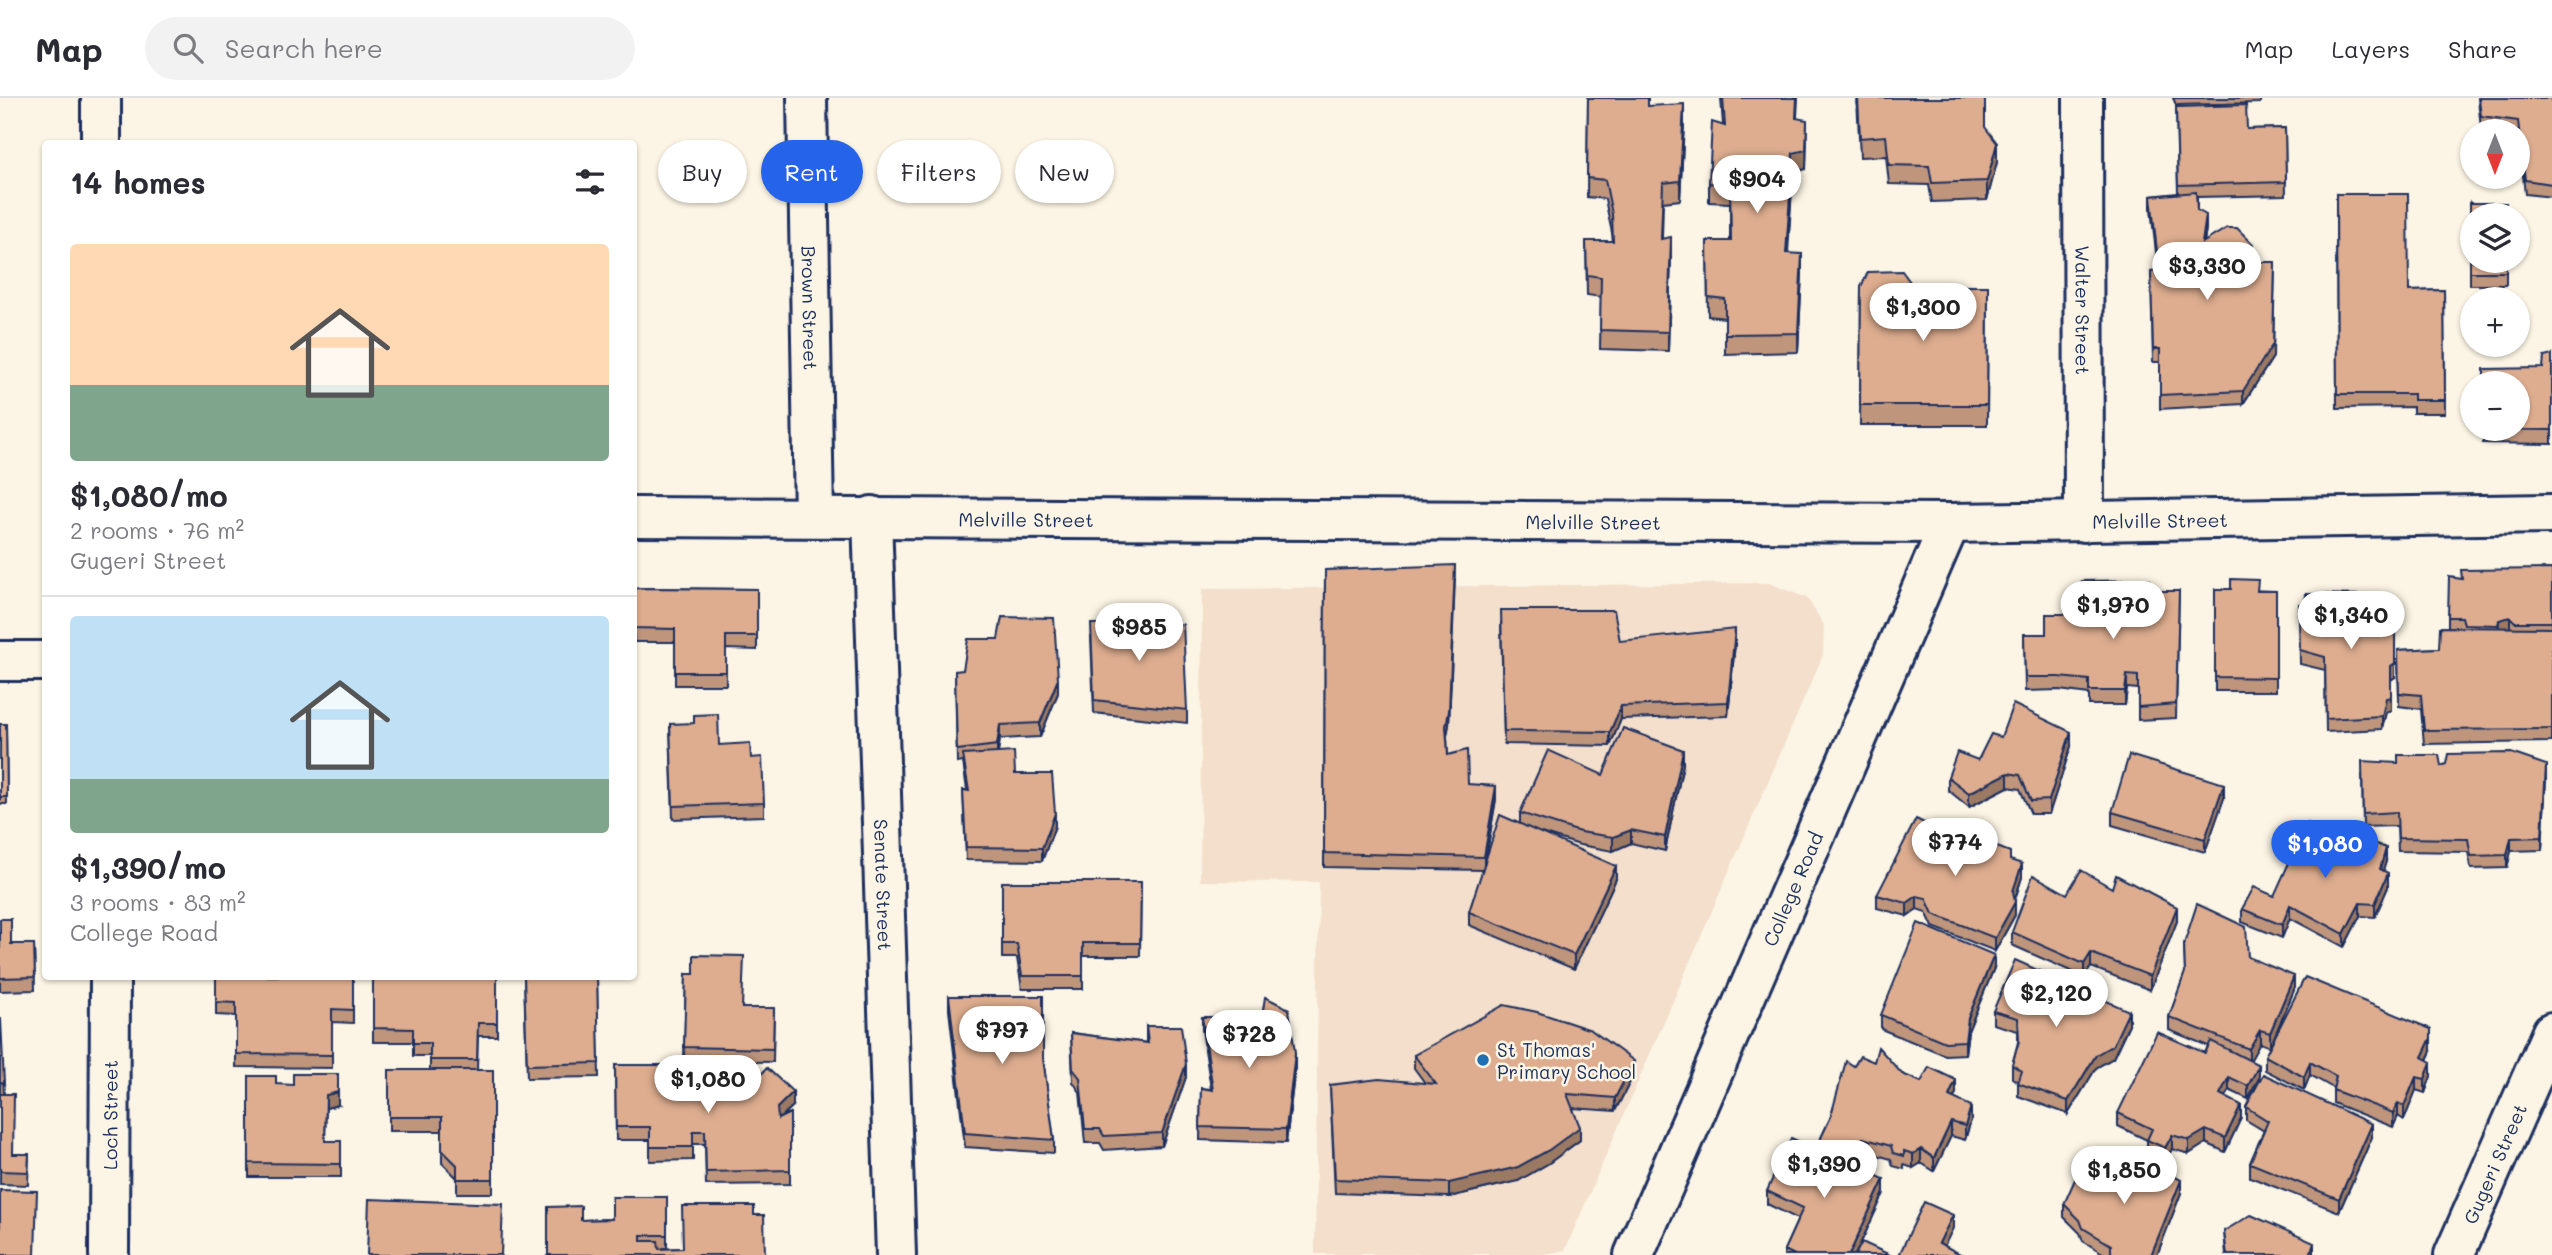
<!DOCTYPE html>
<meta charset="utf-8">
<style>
:root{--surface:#fff;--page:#f2f2f3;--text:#2b2b33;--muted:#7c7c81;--line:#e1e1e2;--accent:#2563eb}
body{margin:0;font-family:Mali,sans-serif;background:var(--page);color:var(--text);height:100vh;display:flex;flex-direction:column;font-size:26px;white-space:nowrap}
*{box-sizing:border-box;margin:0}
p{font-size:23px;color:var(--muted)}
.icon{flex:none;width:38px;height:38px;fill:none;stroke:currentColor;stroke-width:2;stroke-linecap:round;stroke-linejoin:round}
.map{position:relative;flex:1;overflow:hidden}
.sheet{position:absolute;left:42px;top:42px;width:595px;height:840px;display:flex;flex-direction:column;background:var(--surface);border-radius:7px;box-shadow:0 2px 5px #0004}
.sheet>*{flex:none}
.guide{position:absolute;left:658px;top:42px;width:665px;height:63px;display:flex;gap:14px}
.needle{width:46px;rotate:180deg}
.tools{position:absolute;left:2460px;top:21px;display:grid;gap:14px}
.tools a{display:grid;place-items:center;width:70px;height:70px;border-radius:50%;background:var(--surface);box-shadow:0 2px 5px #0004;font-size:35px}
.price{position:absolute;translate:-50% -60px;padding:0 16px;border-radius:24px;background:#fff;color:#222;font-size:23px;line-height:46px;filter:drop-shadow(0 2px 4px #0008)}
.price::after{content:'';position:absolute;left:50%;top:42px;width:21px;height:16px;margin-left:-10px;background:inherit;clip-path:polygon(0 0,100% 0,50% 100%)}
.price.current{background:var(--accent);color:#fff}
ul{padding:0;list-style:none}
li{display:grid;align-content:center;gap:14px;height:371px;padding:0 28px}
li+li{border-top:2px solid var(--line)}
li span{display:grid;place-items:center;height:217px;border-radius:7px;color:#555}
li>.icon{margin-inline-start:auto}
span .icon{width:126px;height:126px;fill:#fffc;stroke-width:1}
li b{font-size:30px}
h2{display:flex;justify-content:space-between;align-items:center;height:84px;padding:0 28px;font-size:30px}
.tag{padding:0 24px;border-radius:32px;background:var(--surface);box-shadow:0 2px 5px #0004;font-size:24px;line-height:63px}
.tag.current{background:var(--accent);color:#fff}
header{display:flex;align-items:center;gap:42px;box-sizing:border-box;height:98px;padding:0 35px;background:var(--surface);border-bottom:2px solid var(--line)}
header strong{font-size:33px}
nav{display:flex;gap:38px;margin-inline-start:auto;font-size:24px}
.search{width:490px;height:63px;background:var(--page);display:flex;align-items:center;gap:18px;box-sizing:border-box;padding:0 24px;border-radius:38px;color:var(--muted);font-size:26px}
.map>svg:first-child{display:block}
.built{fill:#f3dfcb}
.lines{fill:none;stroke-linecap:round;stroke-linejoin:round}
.minor-casing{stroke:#1b2f5e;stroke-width:44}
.tertiary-casing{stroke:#1b2f5e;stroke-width:44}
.primary-casing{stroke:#1b2f5e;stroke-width:44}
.minor{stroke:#fcf5e5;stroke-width:38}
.tertiary{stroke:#fcf5e5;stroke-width:38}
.primary{stroke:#fcf5e5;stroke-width:38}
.wall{fill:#bf957b;stroke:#1b2f5e;stroke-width:2}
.shaded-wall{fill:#9b7964;stroke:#1b2f5e;stroke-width:2}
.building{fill:#dead8f;stroke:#1b2f5e;stroke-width:2}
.poi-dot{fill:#1f6fb2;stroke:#fcf5e5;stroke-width:2.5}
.labels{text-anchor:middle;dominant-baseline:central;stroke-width:5;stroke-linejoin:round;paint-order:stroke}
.street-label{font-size:19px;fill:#1b2f5e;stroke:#fcf5e5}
.poi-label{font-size:19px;fill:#1b2f5e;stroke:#fcf5e5;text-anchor:start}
</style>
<header>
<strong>Map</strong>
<div class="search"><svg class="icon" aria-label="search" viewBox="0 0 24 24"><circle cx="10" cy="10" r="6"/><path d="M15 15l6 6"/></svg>Search here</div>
<nav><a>Map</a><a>Layers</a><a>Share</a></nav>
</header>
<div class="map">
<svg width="2552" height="1157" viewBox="0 0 2552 1157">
<rect width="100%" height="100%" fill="#fcf5e5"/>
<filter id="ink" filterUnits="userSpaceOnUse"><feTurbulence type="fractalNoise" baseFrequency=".0143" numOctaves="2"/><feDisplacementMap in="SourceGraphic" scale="14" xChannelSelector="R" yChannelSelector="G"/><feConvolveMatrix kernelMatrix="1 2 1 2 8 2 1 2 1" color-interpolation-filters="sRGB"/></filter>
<g filter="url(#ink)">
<path class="built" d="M1769 485 1807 500 1824 527 1823 557 1565 1152 1545 1156H1315L1319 784 1200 783 1202 491Z"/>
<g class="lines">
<defs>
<g id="minor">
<path id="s1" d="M807 0 814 419"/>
<path id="s2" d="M2083 0 2084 424"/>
<path id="s3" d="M872 418 896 1157"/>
<path d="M0 563H46"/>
<path id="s4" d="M1634 1157 1950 425"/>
</g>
<g id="tertiary">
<path id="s5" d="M634 419 1950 425 2552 416"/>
</g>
<g id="primary">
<path d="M101 46V0"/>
<path id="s6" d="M109 1157 110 878"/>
<path id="s7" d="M2454 1157 2552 934"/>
</g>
</defs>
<use href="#minor" class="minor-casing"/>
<use href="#tertiary" class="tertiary-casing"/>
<use href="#primary" class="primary-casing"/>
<use href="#minor" class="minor"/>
<use href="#tertiary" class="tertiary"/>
<use href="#primary" class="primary"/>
</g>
<path class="wall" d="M1588 0 1648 8 1684 25 1680 102 1663 104 1662 141 1671 158 1668 253 1600 251 1601 199 1587 197 1586 143H1613L1612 135 1605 101 1587 99Z
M1721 0H1798L1797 20 1807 42 1806 71 1793 74 1788 155 1802 175 1798 254 1725 256V220L1708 218 1707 143H1730V105L1709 104V85L1723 27Z
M1857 0H1985V29L1997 64 1987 102 1932 104 1929 87 1889 86 1886 58 1860 59Z
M2173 0H2261L2260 5 2176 7Z
M2478 0H2552V99L2525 96 2518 33H2495L2481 31Z
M2176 9 2247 31 2285 30 2286 97 2197 99V112L2206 130 2204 144 2253 160 2273 259 2243 306 2160 311V264H2153L2151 173 2158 172 2151 111V98L2178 95Z
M2336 96 2409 193 2444 192 2445 315H2413V309L2337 310Z
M2470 105 2506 163V187H2470Z
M1913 188H1988L1987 327H1860L1861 189Z
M2552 257V346L2483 345V331L2543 270Z
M2552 471V644L2424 646 2421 611 2399 608 2398 552 2439 550 2448 529V519L2461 481Z
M1325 472 1455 481 1449 627 1447 638 1448 657 1468 686 1496 701 1485 765 1520 726V715L1603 677 1683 666 1665 753 1631 745 1613 753 1580 747 1541 735 1616 781 1574 871 1469 827V814L1483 772 1324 769Z
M634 490 757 491V552L726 551V587H675V544H634Z
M2215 491 2276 493V593H2215Z
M2151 493H2179L2176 620 2138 622V591L2127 590 2125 607H2089V596L2059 592 2025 593 2024 536H2046L2065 516Z
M2362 505 2395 579 2391 582V612L2386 614 2382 631 2326 634 2325 572 2300 566 2299 506Z
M1501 525 1620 543 1735 545 1728 618 1621 621 1610 648 1504 646Z
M1157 529 1187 612V625L1094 615 1091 539Z
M955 573 1058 595 1040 639 1000 641 998 655 1055 728 1042 763 966 762 963 692H967L963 664 957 665Z
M0 626H6L7 706H0Z
M670 626 751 660 764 705V718L673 721Z
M2001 639 2071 648 2049 716H2031L2020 691 2008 689 1969 709 1948 692V679L1978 662Z
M2398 657 2441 668 2546 680 2542 752 2511 753 2507 770 2471 771 2468 754 2398 753 2397 728 2363 729 2362 677 2398 665Z
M2224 700 2205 754 2112 727V714Z
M1965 745 2010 762 2022 779 2015 802V817L1995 853 1933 829 1926 814 1917 811 1907 818 1877 810V797Z
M2386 763 2383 772 2388 789 2375 819 2360 818 2344 849 2290 820 2282 840 2242 824V811L2274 798Z
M1002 784H1141L1140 858H1083V891H1022L1017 860H1002Z
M2112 790 2177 823 2150 892 2091 869 2084 879 2012 847V834L2067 796Z
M0 821 11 846H34L35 892 0 893Z
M2184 846 2248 859 2294 892 2270 949 2260 945 2250 962 2259 980 2248 1001 2229 992 2226 999 2241 1020 2225 1054 2206 1045 2189 1056 2172 1051 2165 1063 2147 1055V1042L2118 1028V1015L2205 955 2208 948 2169 932V919L2185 875Z
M1994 870 1968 933 1965 956 1945 957 1881 931V917Z
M686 876 743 910H774L773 964 684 963Z
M216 878H353V925L332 924V970L236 969V918L216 917Z
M373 878H497V938H478L477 972H493V1095H457V1080L442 1065V1033H389V972H430V958H413V944H373Z
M524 878H597L599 979 527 980Z
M949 898 1043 960 1054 1042V1055L965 1049 949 912Z
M1993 913 2129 926 2113 960 2096 970 2068 1016 2018 998V984L2012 980V967L2018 944V933L1993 926Z
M1202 919H1262L1295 969 1286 1045 1200 1042 1201 990 1211 991 1202 932Z
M0 921 4 996 13 1056H29L28 1087 0 1086Z
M1146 928 1186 979 1162 1048 1104 1052 1100 1045H1085L1080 994 1073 984 1071 935 1146 945Z
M2431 953 2427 962 2431 978 2425 995 2416 992 2404 1022 2398 1018 2393 1029 2333 1005V990L2310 977 2304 992 2265 972V958Z
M1414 957 1634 976 1615 1013 1573 1010 1580 1042 1549 1065 1518 1083 1449 1099 1335 1095 1330 987 1425 985 1414 970Z
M615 967 690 976 722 985 793 1008 781 1019 790 1015V1086L706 1087 705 1046H693V1062L650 1063V1042H616Z
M1854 968 1902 976 1921 984 1956 995 1954 1000 1971 1022 1965 1042 1951 1038 1934 1073 1921 1065 1913 1070 1904 1067V1071L1893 1068 1891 1061 1863 1053 1854 1068 1884 1095 1857 1153 1890 1157H1784V1152L1798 1121 1767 1106V1093L1820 1052V1042Z
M249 978 338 1007 326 1010 325 1043H341V1079H249Z
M2246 1009 2372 1039 2339 1114 2250 1079V1065L2264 1033 2246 1022Z
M2181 1095 2157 1157H2106L2083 1143 2080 1135 2064 1119V1106Z
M667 1099V1150L659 1151 682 1150 754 1117 765 1157H548L581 1122 612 1121Z
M2224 1133 2314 1157H2226Z"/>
<path class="shaded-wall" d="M1684 6V25L1680 102V83Z
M1807 22 1806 71 1793 74 1786 174V155L1793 55Z
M1997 45V64L1987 102V83Z
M2206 117V130L2202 158V145Z
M1671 139V158L1668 253V234Z
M1802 156V175L1798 254V235Z
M2275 164 2273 259 2243 306V293Z
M1455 467 1449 627 1446 641V628Z
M2510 519V532L2498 540 2499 522Z
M1735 531V545L1728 618V604Z
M2395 565V579L2391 582V612L2386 614 2382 631V618L2391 568Z
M2127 577V590L2125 607V593Z
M1058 581V595L1040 639V625Z
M1621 608V621L1610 648V634Z
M1000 627V641L997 660V647Z
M2071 634V648L2049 716V702Z
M1683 652V666L1665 753V739Z
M2546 667V680L2542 752V739Z
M2008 675V689L1969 709V695Z
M2224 686V700L2205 754V741Z
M1496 688V701L1484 772V759Z
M1055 715V728L1042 763V750Z
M1631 732V745L1613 753V739Z
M2511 740V753L2507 770V757Z
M2386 750V763L2380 784V771Z
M2022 766V779L2013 806V793Z
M1616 768V781L1574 871V857Z
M2388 775V789L2375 819V806Z
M1917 798V811L1907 818V805Z
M2015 804V817L1995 853V840Z
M2360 805V818L2344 849V836Z
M2290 807V820L2282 840V827Z
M2177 809V823L2150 892V878Z
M2091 855V869L2084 879V866Z
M1994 857V870L1968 933 1965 956V943L1968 920Z
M2294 878V892L2270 949V935Z
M2129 913V926L2113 960 2096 970 2068 1016V1003L2096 957Z
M2260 932V945L2249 965V951Z
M2431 940V953L2422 972V959Z
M1295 955V969L1286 1045V1031Z
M1634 963V976L1615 1013V1000Z
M2310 964V977L2304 992V979Z
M2431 964V978L2425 995V981Z
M1186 966V979L1162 1048V1035Z
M2259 967V980L2248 1001V988Z
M2229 979V992L2220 1010V996Z
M2416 979V992L2404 1022V1008Z
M1956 982V995L1949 1011V998Z
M338 994V1007L326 1010V997Z
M793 994V1008L777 1023V1010Z
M2398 1005V1018L2393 1029V1015Z
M2241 1007V1020L2225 1054V1040Z
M1971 1008V1022L1965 1042V1028Z
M1951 1024V1038L1934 1073V1060Z
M2372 1026V1039L2339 1114V1101Z
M1580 1029V1042L1549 1065 1518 1083 1449 1099V1085Z
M2206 1032V1045L2189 1056V1042Z
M2172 1037V1051L2165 1063V1050Z
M1863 1040V1053L1854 1069V1056Z
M1921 1051V1065L1913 1070V1056Z
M1884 1081V1095L1855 1157H1849Z
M2181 1082V1095L2157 1157H2151Z
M1953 1117V1130L1940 1157 1939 1145Z
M2314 1145V1157H2310Z"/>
<path class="building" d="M1588 0H1648V8L1684 6 1680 83 1663 85 1661 141 1671 139 1668 234 1600 232 1601 179 1587 177 1586 143H1613L1612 116 1605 82 1587 80Z
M1723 0H1797L1796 20 1807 22 1806 52 1793 55 1786 155 1802 156 1798 235 1725 236V201L1708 199 1707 143H1731L1730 86 1709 85 1712 24 1725 28Z
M1858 0H1985V29L1997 45 1987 83 1932 85 1929 68 1889 67 1886 38 1860 40Z
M2479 0H2552V86L2525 82 2518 23 2481 18Z
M2246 7 2247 31 2285 30 2286 84 2178 87 2176 9Z
M2196 94 2197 112 2206 117 2202 145 2227 130H2237L2253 146 2250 155 2255 164H2275L2273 246 2243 293 2160 297V251H2153L2151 173 2159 172 2151 98Z
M2336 96H2408L2409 193 2444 192 2445 302H2413V296H2337Z
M2470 105H2506V117H2473V163H2506V174H2470Z
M1902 173 1913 188H1988L1987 307H1860L1861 189 1868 174Z
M2552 257V332L2483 331H2518V285H2484V271L2543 270 2544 259Z
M1455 467 1449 613 1446 628 1448 657 1467 652 1468 686 1496 688 1484 759 1324 755 1325 472Z
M2552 471V524H2515L2510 519 2499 522 2498 527 2464 526 2462 519H2448L2449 479 2462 481 2461 472Z
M2231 481 2258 482 2257 493H2276V580L2215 579V491H2231Z
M2150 482 2151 493H2179L2176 606 2138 609V578L2127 577 2125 593H2089V582L2059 579H2025L2024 536H2046V516H2065L2080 497 2082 483Z
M634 490 757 491V538H726V574H675V531L634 530Z
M2306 496 2362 497 2361 505 2395 504V565L2391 568V599L2386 600 2382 618 2326 621 2325 559 2300 552 2299 506H2305Z
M1501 512H1614L1620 543 1735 531 1728 604 1621 608 1610 634 1504 633Z
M1157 518V529L1183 526 1187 612 1094 602 1091 526H1111V520Z
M1002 519 1054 520 1058 581 1040 625 1000 627 997 647 957 652 955 573 963 572 968 541H998Z
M2440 529 2552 530V631L2424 632 2421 597 2399 595 2398 552 2439 550Z
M2013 606 2071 634 2049 702 2031 703 2020 677 2008 675 1969 695 1948 679 1957 654 1978 662 1991 636 2001 639Z
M718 616 719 647 750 645 751 660 762 659 764 705 673 708 670 626 694 625V617Z
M0 626H6L7 699H0Z
M1623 630 1683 652 1665 739 1631 732 1613 739 1580 734 1520 715 1548 652 1603 677Z
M1014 654 1015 676H1052L1055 715 1042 750 966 749 963 692 969 693 963 657Z
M2511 655 2546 667 2542 739 2511 740 2507 757 2471 758 2468 741 2398 740 2397 714 2363 716 2362 663 2398 665V657H2439L2441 668 2446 666 2448 656Z
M2129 657 2224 686 2205 741 2112 714Z
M1500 717 1616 768 1574 857 1469 814Z
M1916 721 1965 745 1969 738 2010 754V762L2022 766 2013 793 2015 804 1995 840 1933 816 1926 800 1917 798 1907 805 1877 797Z
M2307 725 2353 747 2356 737 2386 750 2380 771 2388 775 2375 806 2360 805 2344 836 2290 807 2282 827 2242 811 2254 789 2274 798Z
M2081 772 2112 790 2116 777 2177 809 2150 878 2091 855 2084 866 2012 834 2033 777 2067 796Z
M1002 784H1141L1140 845H1083V878H1022L1017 846H1002Z
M2197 806 2246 829 2248 859 2294 878 2270 935 2260 932 2249 951 2169 919 2185 874 2184 846Z
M0 821H11V846H34L35 879 0 880Z
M1918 825 1994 857 1968 920 1965 943 1945 944 1881 917Z
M694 857 744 858 742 910H774L773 951 684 949 686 876H694Z
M2015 862 2129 913 2113 947 2096 957 2068 1003 2018 985 2022 973 2012 967 2019 943 2018 920 1993 913Z
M216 878H353V912L332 911V957L236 956V905L216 904Z
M373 878H497V925H478L477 962H430V945H413V931L373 930Z
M524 878H597L599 965 527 967Z
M2305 879 2431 931V940L2422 959 2431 964 2425 981 2416 979 2404 1008 2398 1005 2393 1015 2333 992 2336 978 2310 964 2304 979 2265 958Z
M949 898H1043V960L1054 1042 965 1035Z
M1265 899 1289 911 1295 955 1286 1031 1200 1029 1201 990 1213 992 1202 919H1262Z
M1504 907 1537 914 1591 932 1634 963 1615 1000 1567 996 1580 1029 1549 1052 1518 1069 1449 1085 1335 1081 1330 987 1379 981 1436 986 1414 957Z
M0 921H1L4 986 0 983Z
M1146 928H1181L1186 966 1162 1035 1104 1038 1100 1031H1085L1080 980 1073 971 1071 935 1148 945Z
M2157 934 2205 955 2211 943 2259 967 2248 988 2229 979 2220 996 2241 1007 2225 1040 2206 1032 2189 1042 2172 1037 2165 1050 2147 1042 2152 1031 2118 1015Z
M1878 949 1902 976 1921 984 1929 969 1956 982 1949 998 1971 1008 1965 1028 1951 1024 1934 1060 1921 1051 1913 1056 1904 1053V1058L1893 1055 1891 1048 1863 1040 1854 1056 1820 1042 1830 1021 1846 963 1854 968 1860 958 1874 964Z
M615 967H690V976H722V985H753L767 970 793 994 777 1010 778 1021 790 1015V1072L706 1074 705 1033H693V1049H650V1029H616Z
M389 972H493V1081H457V1067L442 1052V1019H389Z
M293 976H338V994L326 997 325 1043H341V1066L249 1065V978H276V986L293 987Z
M2263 976 2372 1026 2339 1101 2250 1065 2268 1023 2246 1009Z
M0 996H14L13 1056H29L28 1074 0 1073Z
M1791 1040 1884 1081 1849 1157H1795L1784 1152 1803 1110 1767 1093Z
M2147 1064 2181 1082 2151 1157H2111V1147L2083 1130 2080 1122 2064 1106 2081 1068 2113 1074 2125 1068 2137 1073Z
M0 1092 37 1093 35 1157H0Z
M612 1099H667V1137H641V1143H658L659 1151 683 1150 682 1108H754V1117H764L765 1157H548V1109L581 1108V1122L612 1121Z
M369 1101 503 1106 501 1157H367Z
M1924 1104 1953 1117 1939 1145 1962 1157H1899Z
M2251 1117 2314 1145 2310 1157H2227L2224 1133Z
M1862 1144 1890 1157H1855Z"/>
</g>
<circle class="poi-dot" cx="1483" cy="962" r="7"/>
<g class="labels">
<g class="street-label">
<text stroke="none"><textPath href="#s1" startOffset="210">Brown Street</textPath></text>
<text stroke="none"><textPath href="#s2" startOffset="212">Walter Street</textPath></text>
<text stroke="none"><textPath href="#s5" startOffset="392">Melville Street</textPath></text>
<text stroke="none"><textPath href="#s5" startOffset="959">Melville Street</textPath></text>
<text stroke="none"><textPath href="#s5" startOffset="1526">Melville Street</textPath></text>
<text stroke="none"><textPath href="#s3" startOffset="369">Senate Street</textPath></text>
<text stroke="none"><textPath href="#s4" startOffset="399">College Road</textPath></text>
<text stroke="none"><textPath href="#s6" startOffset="140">Loch Street</textPath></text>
<text stroke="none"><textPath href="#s7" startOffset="100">Gugeri Street</textPath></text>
</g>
<g class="poi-label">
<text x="1497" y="951">St Thomas'<tspan x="1497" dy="22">Primary School</tspan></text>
</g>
</g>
</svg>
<div class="tools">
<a><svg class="needle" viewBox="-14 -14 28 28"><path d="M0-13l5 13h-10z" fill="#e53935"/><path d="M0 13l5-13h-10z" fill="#7c7c81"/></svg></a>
<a><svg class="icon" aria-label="layers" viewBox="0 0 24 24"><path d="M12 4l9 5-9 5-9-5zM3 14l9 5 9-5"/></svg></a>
<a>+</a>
<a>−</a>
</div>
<b class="price" style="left:1757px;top:117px">$904</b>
<b class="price" style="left:2207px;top:204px">$3,330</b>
<b class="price" style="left:1923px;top:245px">$1,300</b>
<b class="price" style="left:2113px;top:543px">$1,970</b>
<b class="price" style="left:2351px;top:553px">$1,340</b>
<b class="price" style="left:1139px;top:565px">$985</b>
<b class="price" style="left:1955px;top:780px">$774</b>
<b class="price current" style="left:2325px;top:782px">$1,080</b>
<b class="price" style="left:2056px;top:931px">$2,120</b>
<b class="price" style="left:1002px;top:968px">$797</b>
<b class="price" style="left:1249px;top:972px">$728</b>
<b class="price" style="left:708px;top:1017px">$1,080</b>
<b class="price" style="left:1824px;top:1102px">$1,390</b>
<b class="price" style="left:2124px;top:1108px">$1,850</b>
<div class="guide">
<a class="tag">Buy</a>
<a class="tag current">Rent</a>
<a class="tag">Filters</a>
<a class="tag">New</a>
</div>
<section class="sheet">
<h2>14 homes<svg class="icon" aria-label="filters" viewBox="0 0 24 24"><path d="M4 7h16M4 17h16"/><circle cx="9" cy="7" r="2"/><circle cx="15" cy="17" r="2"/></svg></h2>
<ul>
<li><span style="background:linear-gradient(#ffd9b3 65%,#7fa58c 0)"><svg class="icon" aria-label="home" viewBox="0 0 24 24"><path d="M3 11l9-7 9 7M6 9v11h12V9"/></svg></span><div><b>$1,080/mo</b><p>2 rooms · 76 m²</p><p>Gugeri Street</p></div></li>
<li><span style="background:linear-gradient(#bfe0f5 75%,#7fa58c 0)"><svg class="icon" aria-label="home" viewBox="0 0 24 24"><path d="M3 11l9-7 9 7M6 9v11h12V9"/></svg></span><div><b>$1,390/mo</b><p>3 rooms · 83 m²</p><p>College Road</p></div></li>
</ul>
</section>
</div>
